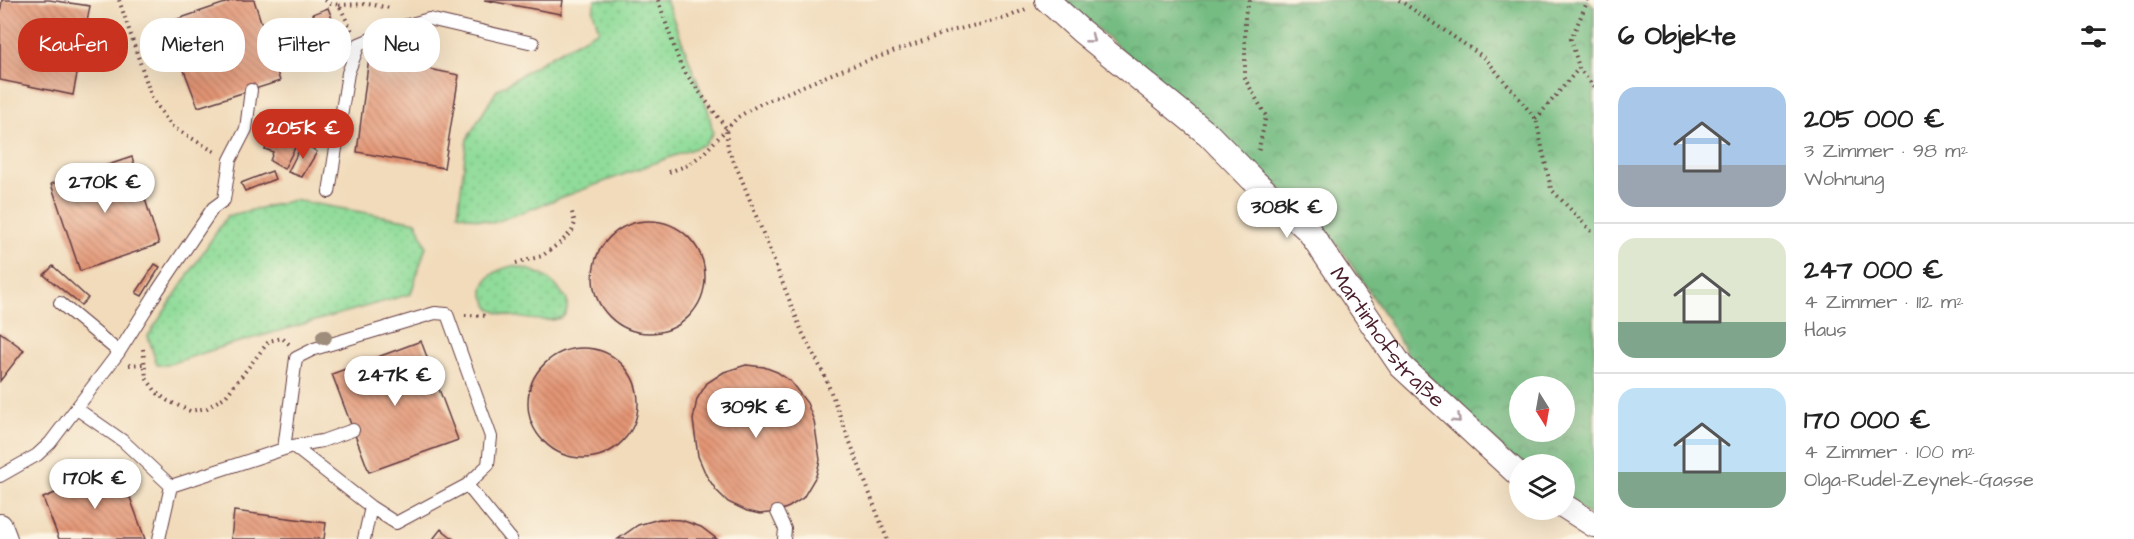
<!DOCTYPE html>
<html lang="de">
<meta charset="utf-8">
<style>
:root{--surface:#fff;--page:#f2f2f2;--text:#222;--muted:#767676;--line:#e0e0e0;--accent:#c8321e}
body{margin:0;font-family:"Architects Daughter",sans-serif;background:var(--page);color:var(--text);height:100vh;display:flex;flex-direction:column;font-size:22px;white-space:nowrap}
*{box-sizing:border-box;margin:0}
p{font-size:20px;color:var(--muted)}
.icon{flex:none;width:33px;height:33px;fill:none;stroke:currentColor;stroke-width:2;stroke-linecap:round;stroke-linejoin:round}
.map{position:relative;flex:1;overflow:hidden}
.details{display:flex;flex-direction:column;background:var(--surface);width:540px}
.details>*{flex:none}
.guide{position:absolute;left:18px;top:18px;width:570px;height:54px;display:flex;gap:12px}
.needle{width:39px;rotate:169deg}
.controls{position:absolute;left:1509px;top:376px;display:grid;gap:12px}
.controls a{display:grid;place-items:center;width:66px;height:66px;border-radius:50%;background:var(--surface);box-shadow:0 6px 24px #0002;font-size:30px}
.price{position:absolute;translate:-50% -51px;padding:0 14px;border-radius:21px;background:#fff;color:#222;font-size:20px;line-height:39px;filter:drop-shadow(0 2px 3px #0008)}
.price::after{content:'';position:absolute;left:50%;top:36px;width:18px;height:14px;margin-left:-9px;background:inherit;clip-path:polygon(0 0,100% 0,50% 100%)}
.price.selected{background:var(--accent);color:#fff}
ul{padding:0;list-style:none}
li{display:flex;align-items:center;gap:18px;height:150px;padding:0 24px}
li+li{border-top:2px solid var(--line)}
li span{display:grid;place-items:center;flex:none;width:168px;height:120px;border-radius:18px;color:#555}
li>.icon{margin-inline-start:auto}
span .icon{width:72px;height:72px;fill:#fffc;stroke-width:1}
li b{font-size:26px}
h2{display:flex;justify-content:space-between;align-items:center;height:72px;padding:0 24px;font-size:26px}
.chip{padding:0 21px;border-radius:24px;background:var(--surface);box-shadow:0 6px 24px #0002;font-size:21px;line-height:54px}
.chip.selected{background:var(--accent);color:#fff}
main{display:flex;flex:1;min-height:0}
.map>svg:first-child{display:block}
.grass{fill:url(#grass-dots);stroke:#6d7e62;stroke-width:1.5}
.forest{fill:url(#forest-crowns);stroke:#5f6e56;stroke-width:1.5;fill-rule:evenodd}
.building{fill:url(#building-back-hatch)}
.lines{fill:none;stroke-linecap:round;stroke-linejoin:round}
.service-casing{stroke:#633b41;stroke-width:14}
.minor-casing{stroke:#633b41;stroke-width:26}
.path{stroke:#633b41;stroke-width:4;stroke-dasharray:1.5 4.5;stroke-linecap:butt}
.service{stroke:#fff;stroke-width:12}
.minor{stroke:#fff;stroke-width:24}
.tree{fill:#9f8d7b}
.oneway{stroke:#ae9aa0}
.labels{text-anchor:middle;dominant-baseline:central;stroke-width:5;stroke-linejoin:round;paint-order:stroke}
.street-label{font-size:22px;fill:#4a1f2b;stroke:#fcf5e5}
</style>
<main>
<div class="map">
<svg width="1594" height="539" viewBox="0 0 1594 539">
<defs>
<pattern id="grass-dots" width="8" height="8" patternUnits="userSpaceOnUse" patternTransform="scale(1.5)"><rect width="8" height="8" fill="#90dc9a"/><path d="M2 2h.1M6 6h.1" fill="none" stroke="#7ebc85" stroke-width="1.8" stroke-linecap="round"/></pattern>
<pattern id="forest-crowns" width="20" height="18" patternUnits="userSpaceOnUse" patternTransform="scale(1.5)"><rect width="20" height="18" fill="#74bc82"/><path d="M2 6a3 3 0 1 1 6 0M12 15a3 3 0 1 1 6 0" fill="none" stroke="#61986b"/></pattern>
<pattern id="building-back-hatch" width="6" height="6" patternUnits="userSpaceOnUse" patternTransform="scale(1.5)"><rect width="6" height="6" fill="#e39575"/><path d="M-1 5l2 2M0 0l6 6M5-1l2 2" fill="none" stroke="#ba7960"/></pattern>
</defs>
<rect width="100%" height="100%" fill="#fcf5e5"/>
<filter id="ink" filterUnits="userSpaceOnUse"><feTurbulence type="fractalNoise" baseFrequency=".0167" numOctaves="2"/><feDisplacementMap in="SourceGraphic" scale="12" xChannelSelector="R" yChannelSelector="G"/><feConvolveMatrix kernelMatrix="1 2 1 2 8 2 1 2 1" color-interpolation-filters="sRGB"/></filter>
<filter id="wash" filterUnits="userSpaceOnUse"><feTurbulence type="fractalNoise" baseFrequency=".008" numOctaves="4" result="noise"/><feDisplacementMap in="SourceGraphic" scale="24" xChannelSelector="R" yChannelSelector="G"/><feGaussianBlur stdDeviation="1.35" result="paint"/><feColorMatrix in="noise" values="0 0 0 0 0 0 0 0 0 0 0 0 0 0 0 0 0 1.4 0 .05"/><feComposite in="paint" operator="in"/></filter>
<g filter="url(#wash)">
<rect width="100%" height="100%" fill="#f1dbbb"/>
<path class="grass" d="M595 0H666L708 109 713 133 706 144 493 223 458 214 467 139 497 90 551 56 599 30 593 11Z
M294 200 417 222 426 246 411 294 225 346 166 365H157L148 336 227 216Z
M512 266C538 270 552 277 567 300 567 306 568 314 562 317 549 325 503 316 490 309 488 304 483 296 483 291 484 276 500 269 512 266Z"/>
<path class="forest" d="M1064 0H1588L1594 7V518L1565 500 1564 465H1520L1410 359 1385 315 1338 245 1290 197 1218 133ZM1520 387H1564V432H1520Z"/>
<g id="blocks">
<path class="building" d="M2 0H49L90 6 73 95 0 80V14Z
M234 0H254L280 81 198 107 166 23Z
M484 0H563L561 14Z
M328 8 336 28 322 33 313 14Z
M369 57 459 75 444 168 357 152Z
M280 122 301 136 284 169 270 161 273 152 265 149Z
M303 142 317 152 302 177 288 172Z
M132 157 159 244 80 271 51 184Z
M272 171 275 179 245 191 241 183Z
M593 277a56 56 0 1 1 112 0a56 56 0 1 1-112 0Z
M155 264 160 267 142 296 136 293Z
M53 266 88 298 81 305 44 275Z
M0 332 24 350 0 381Z
M421 341 458 440 369 472 332 374Z
M528 403a55 55 0 1 1 110 0a55 55 0 1 1-110 0Z
M746 365 764 367 777 372 790 381 807 403 814 421 820 460 816 476 803 498 789 507 777 512 760 514 747 511 728 502 716 490 706 475 698 456 693 420 697 399 707 383 724 372Z
M119 467 145 539H59L43 498Z
M234 511 326 523 324 539H231Z
M659 519 681 520 701 527 717 539H618L638 525Z
M441 529 454 539H433Z"/>
</g>
</g>
<g filter="url(#ink)">
<use href="#blocks" fill-opacity="0" stroke="#633b41" stroke-width="1.5"/>
<g class="lines">
<defs>
<path id="service" d="M329 192 348 73 359 44 397 28 429 19 533 43
M60 303 119 352
M77 409 123 441 171 486
M293 446 371 507 364 539
M284 449 296 358 314 349 435 313 447 314 491 437 488 465 467 485 396 523 371 507
M0 476 37 455 50 443 119 352 158 290 213 208 224 200 230 160 246 129 251 90
M467 485 511 539
M171 486 293 446 322 441 353 430
M777 512 785 529 784 539
M159 539 171 486"/>
<g id="minor">
<path id="s1" d="M1047 0 1081 31 1209 135 1252 179 1309 231 1401 366 1520 476"/>
<path d="M1564 506 1594 525"/>
<path d="M0 526 5 539"/>
</g>
</defs>
<use href="#service" class="service-casing"/>
<use href="#minor" class="minor-casing"/>
<path class="path" d="M119 0 152 98 171 126 215 152
M325 0 331 4 339 5 352 31
M658 0 681 67 726 128 728 149 740 175 802 332 824 374 887 539
M1250 0 1245 14V79L1266 116 1258 153
M1399 0 1485 58 1536 119 1551 189 1594 234
M1588 0 1571 39 1579 68 1594 87
M339 5 368 4 390 8
M1536 119 1579 68
M669 172 688 165 703 154 738 117 760 104 839 71 951 31 1006 18 1026 9
M516 263 542 256 561 242 572 231 575 223 571 209
M465 315 488 316
M143 349 146 378 157 393 168 401 190 411 207 408 226 396 269 341 282 338 289 344
M129 365 143 364"/>
<use href="#service" class="service"/>
<use href="#minor" class="minor"/>
</g>
<circle class="tree" cx="324" cy="337" r="8"/>
<defs><path id="oneway-chevron" d="M-2-3.5L2.5 0L-2 3.5" fill="none" stroke-width="1.6" stroke-linecap="round" stroke-linejoin="round" transform="scale(1.5)"/></defs>
<g class="oneway">
<use href="#oneway-chevron" transform="translate(1091 39) rotate(39)"/>
<use href="#oneway-chevron" transform="translate(1457 419) rotate(43)"/>
</g>
</g>
<g class="labels">
<g class="street-label">
<text stroke="none"><textPath href="#s1" startOffset="482">Martinhofstraße</textPath></text>
</g>
</g>
</svg>
<div class="controls">
<a><svg class="needle" viewBox="-14 -14 28 28"><path d="M0-13l5 13h-10z" fill="#e53935"/><path d="M0 13l5-13h-10z" fill="#767676"/></svg></a>
<a><svg class="icon" aria-label="layers" viewBox="0 0 24 24"><path d="M12 4l9 5-9 5-9-5zM3 14l9 5 9-5"/></svg></a>
</div>
<b class="price selected" style="left:303px;top:160px">205K €</b>
<b class="price" style="left:105px;top:214px">270K €</b>
<b class="price" style="left:1287px;top:239px">308K €</b>
<b class="price" style="left:395px;top:407px">247K €</b>
<b class="price" style="left:756px;top:439px">309K €</b>
<b class="price" style="left:95px;top:510px">170K €</b>
<div class="guide">
<a class="chip selected">Kaufen</a>
<a class="chip">Mieten</a>
<a class="chip">Filter</a>
<a class="chip">Neu</a>
</div>
</div>
<section class="details">
<h2>6 Objekte<svg class="icon" aria-label="filters" viewBox="0 0 24 24"><path d="M4 7h16M4 17h16"/><circle cx="9" cy="7" r="2"/><circle cx="15" cy="17" r="2"/></svg></h2>
<ul>
<li><span style="background:linear-gradient(#a9c7e8 65%,#9aa5b1 0)"><svg class="icon" aria-label="home" viewBox="0 0 24 24"><path d="M3 11l9-7 9 7M6 9v11h12V9"/></svg></span><div><b>205 000 €</b><p>3 Zimmer · 98 m²</p><p>Wohnung</p></div></li>
<li><span style="background:linear-gradient(#dfe7d0 70%,#7fa58c 0)"><svg class="icon" aria-label="home" viewBox="0 0 24 24"><path d="M3 11l9-7 9 7M6 9v11h12V9"/></svg></span><div><b>247 000 €</b><p>4 Zimmer · 112 m²</p><p>Haus</p></div></li>
<li><span style="background:linear-gradient(#bfe0f5 70%,#7fa58c 0)"><svg class="icon" aria-label="home" viewBox="0 0 24 24"><path d="M3 11l9-7 9 7M6 9v11h12V9"/></svg></span><div><b>170 000 €</b><p>4 Zimmer · 100 m²</p><p>Olga-Rudel-Zeynek-Gasse</p></div></li>
</ul>
</section>
</main>
